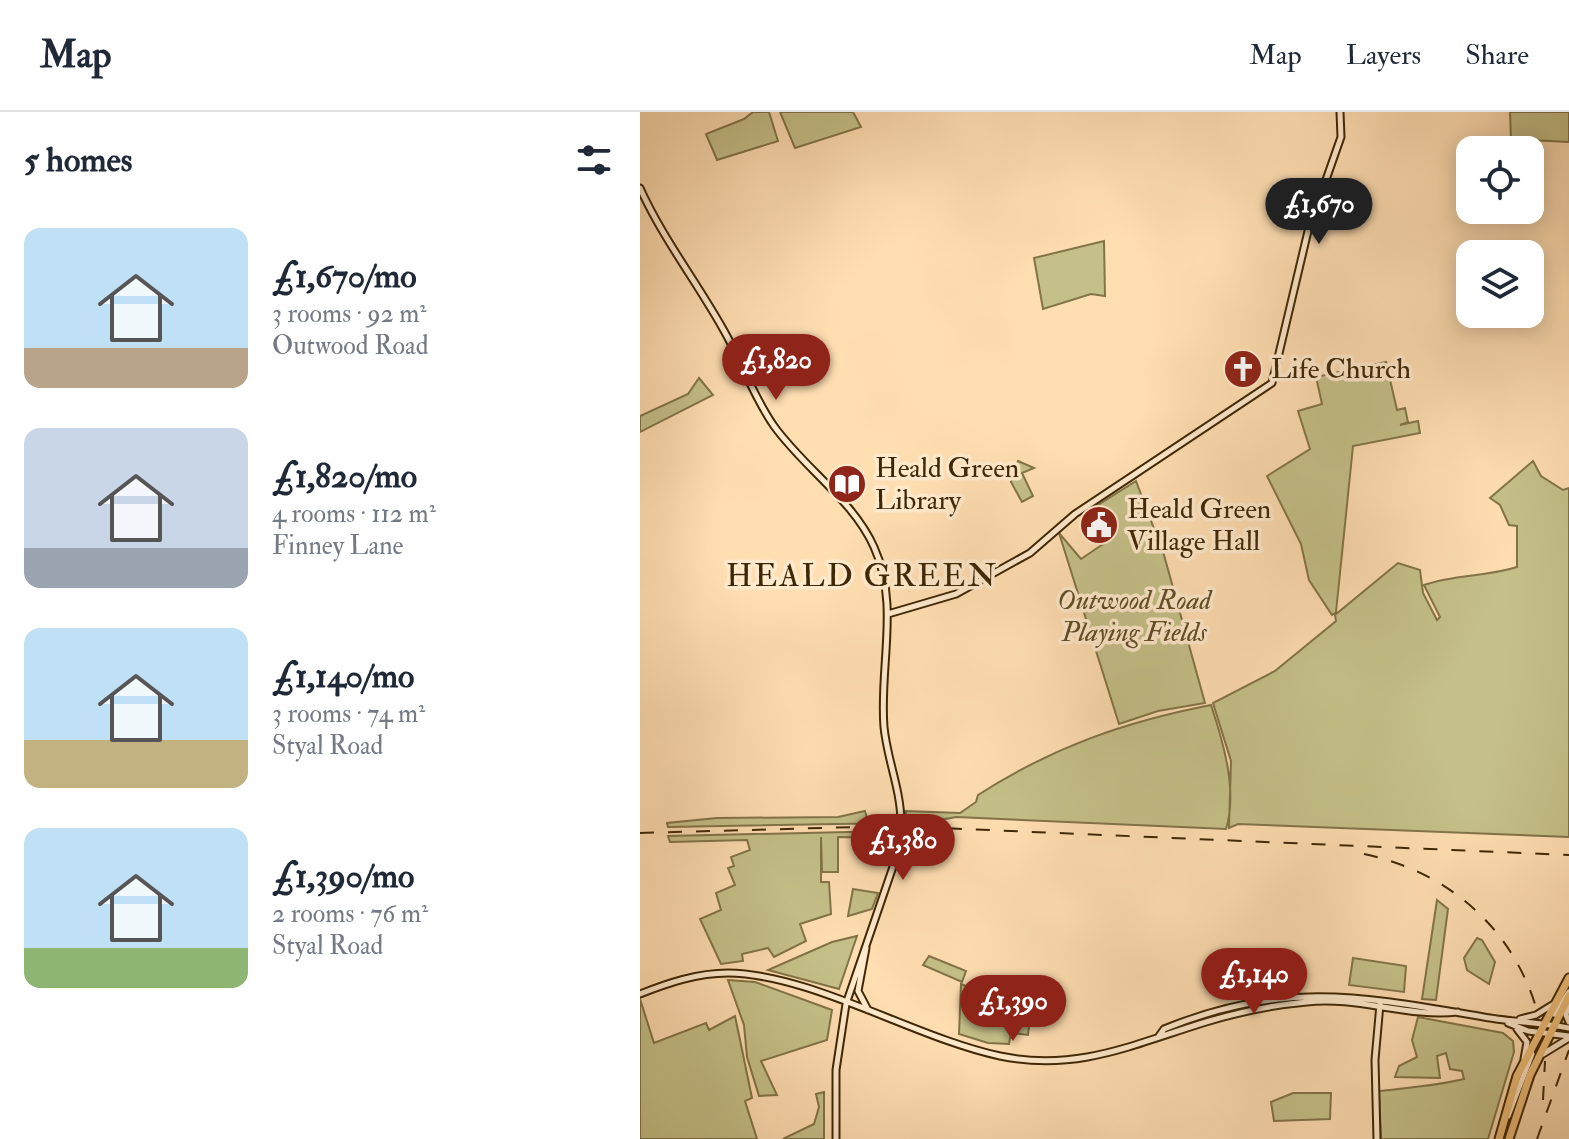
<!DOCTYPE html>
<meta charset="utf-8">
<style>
:root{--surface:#fff;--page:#f2f2f3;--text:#1f2937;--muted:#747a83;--line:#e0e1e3;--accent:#8f2418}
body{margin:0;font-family:"IM FELL Double Pica",serif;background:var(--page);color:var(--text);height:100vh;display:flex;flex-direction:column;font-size:30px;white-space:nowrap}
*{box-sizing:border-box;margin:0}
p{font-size:26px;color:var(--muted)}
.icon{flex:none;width:44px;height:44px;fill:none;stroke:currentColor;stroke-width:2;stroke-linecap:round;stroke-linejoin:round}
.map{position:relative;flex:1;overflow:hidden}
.panel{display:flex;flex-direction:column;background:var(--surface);width:640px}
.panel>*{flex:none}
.buttons{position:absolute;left:816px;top:24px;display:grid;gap:16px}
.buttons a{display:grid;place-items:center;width:88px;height:88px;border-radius:16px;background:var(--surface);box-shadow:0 4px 20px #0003;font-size:40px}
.price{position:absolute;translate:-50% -68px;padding:0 18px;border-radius:28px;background:var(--accent);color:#fff;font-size:26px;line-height:52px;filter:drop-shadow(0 2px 4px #0008)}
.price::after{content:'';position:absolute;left:50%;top:48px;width:24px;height:18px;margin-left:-12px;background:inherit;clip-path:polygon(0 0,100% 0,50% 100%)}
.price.on{background:#222;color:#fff}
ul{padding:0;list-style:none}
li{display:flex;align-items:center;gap:24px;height:200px;padding:0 24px}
li span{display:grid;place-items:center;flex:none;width:224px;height:160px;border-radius:16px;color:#555}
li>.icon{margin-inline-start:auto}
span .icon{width:96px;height:96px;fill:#fffc;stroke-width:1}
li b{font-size:34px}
h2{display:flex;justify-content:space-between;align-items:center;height:96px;padding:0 24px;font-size:34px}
header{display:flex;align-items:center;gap:48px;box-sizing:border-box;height:112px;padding:0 40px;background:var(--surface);border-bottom:2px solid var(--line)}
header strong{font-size:38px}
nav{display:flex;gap:44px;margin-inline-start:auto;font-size:28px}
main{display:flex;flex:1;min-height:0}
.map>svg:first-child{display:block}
.green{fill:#c5c089;stroke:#827447;stroke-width:2}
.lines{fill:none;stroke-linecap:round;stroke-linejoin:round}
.secondary-casing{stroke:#3f2705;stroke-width:9}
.highway-casing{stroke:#3f2705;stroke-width:11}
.secondary{stroke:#ffeacd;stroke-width:5}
.highway{stroke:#f0bf79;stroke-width:7}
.rail{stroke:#3f2705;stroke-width:2;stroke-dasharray:14 14;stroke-linecap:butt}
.secondary-bridge-casing{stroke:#3f2705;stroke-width:9;stroke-linecap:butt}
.secondary-bridge{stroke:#ffeacd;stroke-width:5}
.labels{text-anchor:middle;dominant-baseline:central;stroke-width:7;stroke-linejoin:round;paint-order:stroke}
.poi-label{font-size:28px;fill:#3f2705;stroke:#ffeacd;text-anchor:start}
.park-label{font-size:28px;font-style:italic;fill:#604d26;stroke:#ffeacd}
.quarter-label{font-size:32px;letter-spacing:2px;fill:#3f2705;stroke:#ffeacd}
</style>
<header>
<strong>Map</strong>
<nav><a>Map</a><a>Layers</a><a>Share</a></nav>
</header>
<main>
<section class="panel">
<h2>5 homes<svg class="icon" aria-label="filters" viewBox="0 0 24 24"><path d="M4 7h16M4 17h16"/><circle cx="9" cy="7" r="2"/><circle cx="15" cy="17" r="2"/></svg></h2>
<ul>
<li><span style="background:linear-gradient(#bfe0f5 75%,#b9a48a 0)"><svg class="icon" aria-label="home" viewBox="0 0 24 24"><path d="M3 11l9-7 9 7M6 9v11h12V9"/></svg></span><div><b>£1,670/mo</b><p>3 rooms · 92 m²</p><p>Outwood Road</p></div></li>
<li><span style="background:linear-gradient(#c9d6e8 75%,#9aa5b1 0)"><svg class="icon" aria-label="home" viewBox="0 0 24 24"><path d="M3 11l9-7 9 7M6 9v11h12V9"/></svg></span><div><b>£1,820/mo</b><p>4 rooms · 112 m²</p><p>Finney Lane</p></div></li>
<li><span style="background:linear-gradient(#bfe0f5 70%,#c2b280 0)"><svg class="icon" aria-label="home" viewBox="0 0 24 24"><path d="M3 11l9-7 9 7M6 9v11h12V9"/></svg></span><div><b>£1,140/mo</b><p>3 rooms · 74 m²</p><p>Styal Road</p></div></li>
<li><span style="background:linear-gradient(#bfe0f5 75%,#8fb573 0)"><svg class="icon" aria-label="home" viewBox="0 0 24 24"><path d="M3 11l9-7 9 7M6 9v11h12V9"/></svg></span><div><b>£1,390/mo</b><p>2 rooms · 76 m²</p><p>Styal Road</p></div></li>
</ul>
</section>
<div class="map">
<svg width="929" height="1027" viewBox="0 0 929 1027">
<rect width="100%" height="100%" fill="#ffdeb2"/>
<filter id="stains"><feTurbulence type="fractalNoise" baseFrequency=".0025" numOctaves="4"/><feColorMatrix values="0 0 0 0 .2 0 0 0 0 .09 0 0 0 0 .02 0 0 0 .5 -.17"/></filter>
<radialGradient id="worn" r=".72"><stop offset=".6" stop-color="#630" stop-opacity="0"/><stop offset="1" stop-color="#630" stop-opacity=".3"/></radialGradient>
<path class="green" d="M113 0H129L138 29 77 48 66 22 104 7Z
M140 0H213L221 15 155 36Z
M870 0H929V30L871 27Z
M464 129 465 184 451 182 403 197 394 146Z
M746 250 757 298 765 296 768 310 760 313 778 309 780 321 713 334 696 500 692 503 669 468 661 432 627 364 670 337 658 299 682 292 676 265Z
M59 266 73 283 0 320V304L48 282Z
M378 349 394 356 382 361 393 384 382 390 371 370Z
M893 349 901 364 923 378 929 376V725L598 712 589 716 591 649 573 591 635 559 696 509 695 503 758 451 780 458 783 481 797 508 800 505 784 473C815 462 846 465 877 455V414L869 413 860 393 850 386Z
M496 369 524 443 565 591 518 599 479 612 419 421 441 447 472 426 465 415 471 410 465 401 456 406 450 398Z
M571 593C583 629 598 679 586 717L316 705 295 709 294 705H266V699L320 701 336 690 338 683C413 635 484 610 571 593Z
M225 699 227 706 256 705 257 711 28 715 27 711 77 706 198 705Z
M252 719 257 725 250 743 246 740V726L198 725V760H182L181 725V770H189L191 802 160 812 166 829 134 845 128 836 102 842 103 849 81 852 60 807 81 798 76 781 95 773 88 756 94 754 91 745 110 738 107 728 30 730 28 724Z
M213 777 238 781 232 797 208 804Z
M797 788 808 797 796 888 782 887Z
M217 824 199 877 128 858 192 830Z
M837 826 842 828 855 850 849 872 827 858 824 846Z
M289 844 326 859 322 870 283 853Z
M713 846 766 854 764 880 709 873Z
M88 868 115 870 192 898 187 928 121 949 137 983 119 984 107 945 104 913Z
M321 872 326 874 324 893 353 904 367 875 403 887 400 906 390 905 388 923 371 921 369 932 348 931 319 922Z
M0 887 14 931 66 911 69 918 95 904 112 986 105 989 117 1027H0Z
M778 905 863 921 873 929 874 940 848 1027H741L739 979C764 976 796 974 824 967L822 959 810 957 806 941 797 944 800 966 755 965 759 954 777 945 772 928Z
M184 980V1027H143L174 1012 179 995 176 982Z
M653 981H691L690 1007 634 1009 631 990Z"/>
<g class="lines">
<defs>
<path id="secondary" d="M0 76C22 125 56 169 83 217 101 248 113 284 134 314 164 356 213 388 234 435 260 492 239 555 244 615 247 647 261 678 261 711
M248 502 316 482 390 441 435 402 632 271 668 119 701 25 700 0
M226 836 218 879 228 898
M0 882C28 871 57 861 88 861 172 862 275 926 360 944 438 960 494 932 566 910 599 900 633 893 667 890 717 884 768 906 818 900
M928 893 926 903 929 910
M914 902 929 880
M880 907 896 903 912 893
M868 911 888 919 929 924
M877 917 887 930 884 947
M519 924 524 917C646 867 726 885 850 906 876 910 903 911 929 916
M903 942 929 926
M868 1004 892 942
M196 1027V958L206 892 257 743 262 719
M737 1027 735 948 740 892"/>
<path id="highway" d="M859 1027 877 964 929 866
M869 1027 890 963 929 884"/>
</defs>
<use href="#secondary" class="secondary-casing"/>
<use href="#highway" class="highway-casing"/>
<use href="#secondary" class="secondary"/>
<use href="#highway" class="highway"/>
<path class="rail" d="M0 721 254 714 929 743
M724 742C805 759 869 812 895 892
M903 988 905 949
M897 1027 929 938"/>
<defs>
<path id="secondary-bridge" d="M261 711 262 719"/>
</defs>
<use href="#secondary-bridge" class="secondary-bridge-casing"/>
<use href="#secondary-bridge" class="secondary-bridge"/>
</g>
<defs>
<symbol id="church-disc" viewBox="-11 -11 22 22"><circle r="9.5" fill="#8f2418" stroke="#ffeacd"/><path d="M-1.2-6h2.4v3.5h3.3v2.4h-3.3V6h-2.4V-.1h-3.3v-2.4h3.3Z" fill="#fff"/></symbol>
<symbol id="library-disc" viewBox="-11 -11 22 22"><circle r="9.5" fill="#8f2418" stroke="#ffeacd"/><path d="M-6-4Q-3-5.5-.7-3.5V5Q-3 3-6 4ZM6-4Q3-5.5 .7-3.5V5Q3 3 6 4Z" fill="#fff"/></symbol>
<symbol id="civic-disc" viewBox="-11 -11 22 22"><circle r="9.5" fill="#8f2418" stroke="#ffeacd"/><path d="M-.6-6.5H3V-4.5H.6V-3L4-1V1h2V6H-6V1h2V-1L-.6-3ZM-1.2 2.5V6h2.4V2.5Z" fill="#fff"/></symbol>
</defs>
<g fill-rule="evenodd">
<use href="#church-disc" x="581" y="235" width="44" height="44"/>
<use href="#library-disc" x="185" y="350" width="44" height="44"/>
<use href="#civic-disc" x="437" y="391" width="44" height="44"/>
</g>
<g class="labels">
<g class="poi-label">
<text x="631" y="257">Life Church</text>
<text x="235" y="356">Heald Green<tspan x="235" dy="32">Library</tspan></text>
<text x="487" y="397">Heald Green<tspan x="487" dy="32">Village Hall</tspan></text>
</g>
<g class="park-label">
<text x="494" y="488">Outwood Road<tspan x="494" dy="32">Playing Fields</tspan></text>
</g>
<g class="quarter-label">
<text x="222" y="464">HEALD GREEN</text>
</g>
</g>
<rect width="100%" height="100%" filter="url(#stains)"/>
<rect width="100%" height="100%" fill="url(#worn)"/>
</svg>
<div class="buttons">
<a><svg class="icon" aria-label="locate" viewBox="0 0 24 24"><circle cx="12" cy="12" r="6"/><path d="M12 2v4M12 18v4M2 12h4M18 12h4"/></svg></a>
<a><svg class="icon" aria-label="layers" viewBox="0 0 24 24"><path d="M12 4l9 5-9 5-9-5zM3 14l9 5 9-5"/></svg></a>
</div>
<b class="price on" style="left:679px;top:134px">£1,670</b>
<b class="price" style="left:136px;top:290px">£1,820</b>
<b class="price" style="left:263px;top:770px">£1,380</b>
<b class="price" style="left:614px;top:904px">£1,140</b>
<b class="price" style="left:373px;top:931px">£1,390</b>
</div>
</main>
